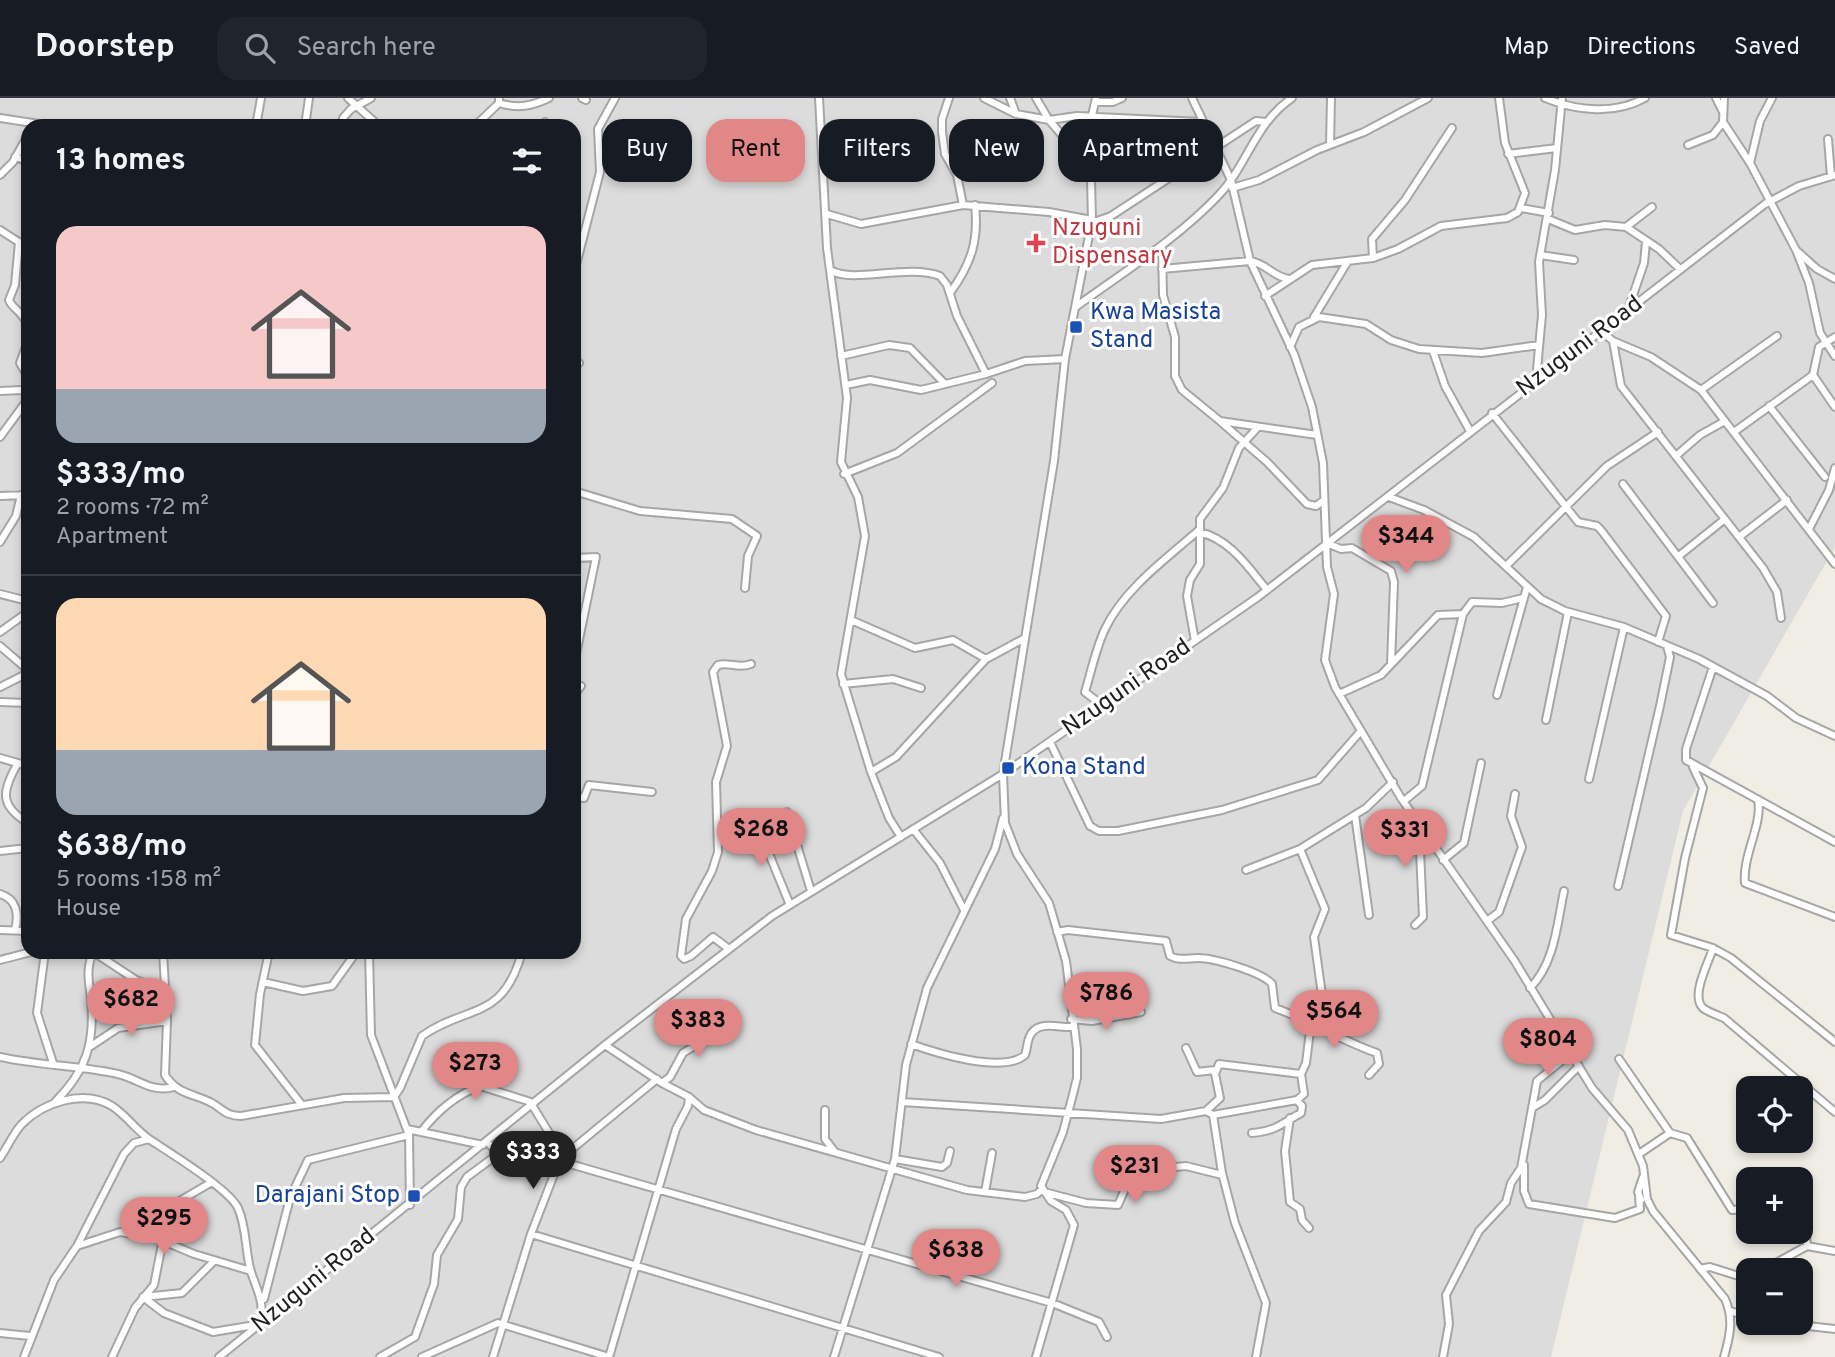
<!DOCTYPE html>
<meta charset="utf-8">
<style>
:root{--surface:#171b24;--page:#20242c;--text:#f1f3f6;--muted:#9ea1a6;--line:#363941;--accent:#e18787}
body{margin:0;font-family:Overpass,sans-serif;background:var(--page);color:var(--text);height:100vh;display:flex;flex-direction:column;font-size:26px;white-space:nowrap}
*{box-sizing:border-box;margin:0}
p{font-size:23px;color:var(--muted)}
.icon{flex:none;width:38px;height:38px;fill:none;stroke:currentColor;stroke-width:2;stroke-linecap:round;stroke-linejoin:round}
.map{position:relative;flex:1;overflow:hidden}
.side{position:absolute;left:21px;top:21px;width:560px;height:840px;display:flex;flex-direction:column;background:var(--surface);border-radius:21px;box-shadow:0 4px 10px #0003}
.side>*{flex:none}
.banner{position:absolute;left:602px;top:21px;width:665px;height:63px;display:flex;gap:14px}
.tools{position:absolute;left:1736px;top:978px;display:grid;gap:14px}
.tools a{display:grid;place-items:center;width:77px;height:77px;border-radius:14px;background:var(--surface);box-shadow:0 4px 10px #0003;font-size:35px}
.price{position:absolute;translate:-50% -60px;padding:0 16px;border-radius:24px;background:var(--accent);color:#111;font-size:23px;line-height:46px;filter:drop-shadow(0 2px 4px #0008)}
.price::after{content:'';position:absolute;left:50%;top:42px;width:21px;height:16px;margin-left:-10px;background:inherit;clip-path:polygon(0 0,100% 0,50% 100%)}
.price.current{background:#222;color:#fff}
ul{padding:0;list-style:none}
li{display:grid;align-content:center;gap:14px;height:371px;padding:0 35px}
li+li{border-top:2px solid var(--line)}
li span{display:grid;place-items:center;height:217px;border-radius:21px;color:#555}
li>.icon{margin-inline-start:auto}
span .icon{width:126px;height:126px;fill:#fffc;stroke-width:1}
li b{font-size:30px}
h2{display:flex;justify-content:space-between;align-items:center;height:84px;padding:0 35px;font-size:30px}
.tag{padding:0 24px;border-radius:21px;background:var(--surface);box-shadow:0 4px 10px #0003;font-size:24px;line-height:63px}
.tag.current{background:var(--accent);color:#111}
header{display:flex;align-items:center;gap:42px;box-sizing:border-box;height:98px;padding:0 35px;background:var(--surface);border-bottom:2px solid var(--line)}
header strong{font-size:33px}
nav{display:flex;gap:38px;margin-inline-start:auto;font-size:24px}
.search{width:490px;height:63px;background:var(--page);display:flex;align-items:center;gap:18px;box-sizing:border-box;padding:0 24px;border-radius:21px;color:var(--muted);font-size:26px}
.map>svg:first-child{display:block}
.residential{fill:#dddcdc;fill-rule:evenodd}
.lines{fill:none;stroke-linecap:round;stroke-linejoin:round}
.minor-casing{stroke:#a6a6a6;stroke-width:10}
.minor{stroke:#fff;stroke-width:6}
.health-dot{fill:#e0444e;stroke:#fff;stroke-width:2.5}
.transit-dot{fill:#1a4fb4;stroke:#fff;stroke-width:2.5}
.labels{text-anchor:middle;dominant-baseline:central;stroke-width:6;stroke-linejoin:round;paint-order:stroke}
.health-label{font-size:24px;fill:#be3a42;stroke:#fff;text-anchor:start}
.transit-label{font-size:24px;fill:#164399;stroke:#fff;text-anchor:start}
.street-label{font-size:24px;fill:#1f1f1f;stroke:#fff}
</style>
<header>
<strong>Doorstep</strong>
<div class="search"><svg class="icon" aria-label="search" viewBox="0 0 24 24"><circle cx="10" cy="10" r="6"/><path d="M15 15l6 6"/></svg>Search here</div>
<nav><a>Map</a><a>Directions</a><a>Saved</a></nav>
</header>
<div class="map">
<svg width="1835" height="1259" viewBox="0 0 1835 1259">
<rect width="100%" height="100%" fill="#f0ede5"/>
<path class="residential" d="M0 0H1835V449L1683 713 1551 1259H0ZM28 28H574V854H28Z"/>
<g class="lines">
<defs>
<path id="minor" d="M348 0 379 28
M499 0V5C518 11 532 8 549 0
M582 0 586 2
M819 0 827 150 847 300 841 364 858 399 865 438 841 576 871 674 889 720 901 739
M949 0 942 21V34L945 56 957 77 963 107
M984 0 1016 16
M1010 0 1016 16 1049 22 1085 64 1091 82 1092 122 1065 261 1054 363 1003 676 1005 725 1017 756 1049 805 1066 863 1077 951V980L1072 1000 1063 1034 1041 1088 1051 1103 1066 1112 1074 1127 1036 1259
M1036 0 1049 22 1077 18 1200 24
M1192 0 1231 82 1250 163 1294 256 1312 309 1323 365 1327 469 1334 496 1325 562 1335 589 1401 700 1514 862 1592 990 1628 1032 1643 1068 1647 1101 1653 1113 1725 1201C1734 1221 1730 1238 1724 1259
M1545 0C1576 13 1615 17 1645 0
M1716 0 1723 14
M1724 0 1723 24 1750 65 1796 152 1809 185 1820 235 1835 258
M1095 4H1113L1122 0
M0 20 52 28
M256 28 261 0
M305 28 309 0
M345 28 343 20 351 11 371 0
M475 28 499 5
M542 28 545 24
M1828 41 1831 78
M1330 47 1331 0
M1688 47 1713 37 1723 24
M1508 56 1557 50
M15 59 28 63
M1082 60 1096 0
M1750 65 1760 23 1772 0
M0 77 13 64 28 37
M1232 90 1259 82 1317 52 1364 34 1428 0
M1521 110 1549 115
M827 116 861 126 963 107 1049 114 1097 123 1111 118 1256 23 1266 24
M1548 121 1575 132 1605 127 1626 129 1659 151 1680 171
M1626 129 1652 109
M0 132 28 150
M19 144 15 187 9 202C12 211 22 212 28 228
M1162 148 1163 197 1175 239V278L1182 292 1220 323 1317 337
M1797 153 1817 171 1835 181
M1540 157 1574 162
M1373 160 1372 141 1405 102 1452 30
M1162 171 1250 163C1266 165 1273 179 1289 181
M832 173C855 185 908 166 940 178L947 187 957 218 986 276
M574 175 600 74 598 31 615 0
M950 195C971 166 979 143 975 107
M1265 198 1312 167 1373 160 1398 151 1441 128 1507 120 1518 114 1525 95 1505 45 1499 0
M1077 208C1125 173 1177 141 1218 98 1247 68 1255 25 1292 0
M1628 212 1644 165 1646 144
M1314 219 1348 163
M1601 233 1613 243 1651 259 1701 292 1835 466
M28 243 20 265 28 279
M1613 243 1621 288 1763 470 1777 494 1781 520
M1290 249 1299 229 1319 219 1366 226 1391 242 1419 251 1482 255 1539 247
M1433 253 1445 288 1470 333
M841 258 889 247 910 250 945 286
M574 266 579 265
M1813 277 1835 309
M1536 282 1542 217 1539 164 1555 72 1562 0
M846 287 870 282 921 292 986 276 1025 263 1065 261
M1701 292 1777 238
M0 293 22 292 28 296
M1769 308 1825 379
M1492 315 1578 424 1597 428 1601 432 1666 518 1658 544
M1221 324 1267 364 1307 406 1316 408 1323 403
M1734 334 1813 277 1819 249 1835 239
M0 339 28 301
M1677 357 1700 337 1725 323
M844 376 897 355 992 285
M1623 386 1713 505
M574 393 640 413 732 421 757 438 748 458 745 490
M0 398 28 397
M1389 399 1424 412 1474 439 1541 501 1565 513 1624 529 1699 561 1767 598 1796 620 1835 638
M1809 431 1829 392 1835 370
M1199 434C1230 441 1248 469 1267 492
M1739 439 1787 402
M0 444 16 418 21 397
M1329 446 1341 451 1352 450 1391 473 1394 484 1391 566
M1680 457 1725 421
M574 460 596 459 574 566
M1506 468 1607 368 1658 334
M0 496 28 503
M851 522 915 550 953 542 986 561
M0 534 28 514
M1195 543 1187 498 1190 482 1200 466V421L1223 390 1239 350 1258 329
M0 548 28 572
M1713 569 1686 651V662L1835 744
M574 585 581 588 574 597
M843 586 893 581 921 590
M0 589 28 575
M1339 596 1381 577 1438 517 1463 516 1472 504 1502 505 1523 500
M1497 597 1527 489
M0 604 28 605
M1102 607 1085 594C1091 574 1096 550 1105 531 1124 491 1166 461 1199 432
M1546 622 1568 514
M1050 644 1090 728 1099 733H1118L1222 712 1318 682 1360 634
M0 660 28 668
M18 665C1 694 0 708 28 725
M1693 669 1703 690 1685 760 1671 837 1713 850 1731 860 1835 944
M871 674 896 659 986 561 1025 540
M1589 681 1624 529
M574 699 584 700 589 687 652 694
M1758 702C1763 726 1742 758 1745 785L1835 819
M1404 703 1422 688 1463 516
M787 714 811 793
M1355 717 1369 817
M756 724 790 807
M913 731 940 765 964 812
M0 753 28 750
M1443 762 1464 745 1481 665
M1246 772 1300 751
M1618 788 1660 608 1670 559 1667 548
M0 796C17 801 19 816 15 832
M1487 823 1499 814 1522 749 1511 718 1515 696
M1415 827 1423 819 1420 753 1428 737
M0 832 28 833
M1057 834 1068 832 1166 843 1170 858C1179 863 1188 860 1198 860 1214 860 1262 874 1272 886L1275 910C1311 923 1342 943 1377 955L1379 966 1369 977
M1713 850C1709 864 1690 898 1703 910 1708 914 1717 917 1724 920L1835 1014
M729 851 713 839 691 858 684 861 681 858 686 821 712 773 718 754 716 684 727 648 713 574 718 567C729 564 740 571 751 566
M45 854 37 915 53 965
M163 854 167 923 165 977C178 997 193 995 212 1005 224 1012 226 1018 241 1018L344 1000 394 999 400 990 422 938C467 906 503 924 522 854
M269 854 260 896 255 947 302 1007
M369 854 371 937 409 1037 410 1107
M0 862 31 854
M263 884 303 893 332 888 355 856
M1530 890C1555 865 1557 826 1564 793
M1071 921 1092 923 1141 914
M911 946C936 955 1003 976 1025 957 1027 952 1027 945 1029 940 1036 921 1058 930 1072 929
M605 947 662 985 689 999 704 1012 756 1032 967 1092 1025 1099 1037 1096 1042 1091
M91 948 118 930 167 923
M1186 950 1197 974 1215 972
M0 959C40 968 78 967 118 976 139 981 151 995 174 989
M1619 961 1670 1035
M662 985 670 979 683 955 731 926
M55 1004C87 972 95 944 91 900 89 885 86 872 92 857H98L136 882 164 893
M902 1004 1161 1021 1206 1013 1220 1000 1215 976 1219 966 1301 976 1306 965 1310 933 1322 897 1314 839 1325 811 1300 751 1366 710 1393 684
M532 1007 551 1038 549 1060 1052 1205 1099 1224 1107 1239
M1532 1010 1545 1002 1579 968
M825 1012V1041L835 1054
M1206 1013 1213 1017 1222 1075 1235 1125 1266 1205 1256 1259
M1213 1017 1297 1002 1304 996 1301 976
M1290 1020 1285 1053 1290 1104 1300 1111 1302 1122 1309 1130
M407 1031 483 1047
M421 1034C437 1013 456 997 480 988L534 1005
M1252 1035C1277 1033 1280 1026 1301 1015L1302 1008 1297 1002
M1639 1056 1670 1035 1687 1040 1732 1112 1748 1111
M0 1060C7 1050 13 1036 21 1027 43 1004 84 991 112 1008 126 1017 135 1031 149 1041
M895 1061 942 1069 947 1065 950 1053
M1524 1067V1093L1529 1106 1615 1120 1640 1111 1639 1099
M985 1094 992 1055
M1044 1094 1086 1105 1118 1107 1133 1073 1186 1068 1222 1077
M1641 1102 1638 1094 1643 1079
M1801 1134 1806 1136 1807 1148
M531 1136 939 1259
M77 1148 120 1134 156 1140 194 1156 251 1173
M1700 1171 1710 1169 1748 1181
M1763 1172 1807 1148 1835 1153
M143 1199 182 1195 214 1163
M264 1201 290 1100 308 1062 409 1037
M1730 1213 1748 1218
M1782 1225 1835 1231
M0 1235 30 1238
M24 1259 54 1182 77 1148 124 1056 134 1045 149 1041C170 1055 229 1091 238 1110 247 1130 245 1154 251 1174 258 1194 264 1204 261 1226L213 1234 164 1215 143 1199
M112 1259 135 1210 154 1187 168 1116 176 1105 212 1084
M219 1259 605 947 772 818 1003 676 1258 499 1765 106 1799 88 1835 77
M380 1259 415 1239 434 1186 437 1157 458 1121 461 1089 467 1079 494 1059 495 1052 487 1044
M422 1259 498 1225 609 1259
M493 1259 531 1136 560 1061 657 981
M609 1259 676 1031 688 1008 689 999
M834 1259 895 1061 906 967 927 890 995 751 1003 720
M1443 1259 1449 1226 1446 1197 1479 1133 1506 1104 1511 1085 1521 1070 1537 983 1570 956"/>
</defs>
<use href="#minor" class="minor-casing"/>
<use href="#minor" class="minor"/>
</g>
<path class="health-dot" d="M1032.5 134.5h7v7h7v7h-7v7h-7v-7h-7v-7h7z"/>
<g class="transit-dot">
<rect x="1069" y="222" width="14" height="14" rx="3.5"/>
<rect x="1001" y="663" width="14" height="14" rx="3.5"/>
<rect x="407" y="1091" width="14" height="14" rx="3.5"/>
</g>
<g class="labels">
<g class="health-label">
<text x="1052" y="131">Nzuguni<tspan x="1052" dy="28">Dispensary</tspan></text>
</g>
<g class="transit-label">
<text x="1090" y="215">Kwa Masista<tspan x="1090" dy="28">Stand</tspan></text>
<text x="1022" y="670">Kona Stand</text>
<text x="400" y="1098" text-anchor="end">Darajani Stop</text>
</g>
<g class="street-label">
<text transform="translate(1580 249) rotate(-37)">Nzuguni Road</text>
<text transform="translate(1127 590) rotate(-35)">Nzuguni Road</text>
<text transform="translate(314 1183) rotate(-39)">Nzuguni Road</text>
</g>
</g>
</svg>
<div class="tools">
<a><svg class="icon" aria-label="locate" viewBox="0 0 24 24"><circle cx="12" cy="12" r="6"/><path d="M12 2v4M12 18v4M2 12h4M18 12h4"/></svg></a>
<a>+</a>
<a>−</a>
</div>
<b class="price" style="left:1406px;top:477px">$344</b>
<b class="price" style="left:761px;top:770px">$268</b>
<b class="price" style="left:1405px;top:771px">$331</b>
<b class="price" style="left:1106px;top:934px">$786</b>
<b class="price" style="left:131px;top:940px">$682</b>
<b class="price" style="left:1334px;top:952px">$564</b>
<b class="price" style="left:698px;top:961px">$383</b>
<b class="price" style="left:1548px;top:980px">$804</b>
<b class="price" style="left:475px;top:1004px">$273</b>
<b class="price current" style="left:533px;top:1093px">$333</b>
<b class="price" style="left:1135px;top:1107px">$231</b>
<b class="price" style="left:164px;top:1159px">$295</b>
<b class="price" style="left:956px;top:1191px">$638</b>
<div class="banner">
<a class="tag">Buy</a>
<a class="tag current">Rent</a>
<a class="tag">Filters</a>
<a class="tag">New</a>
<a class="tag">Apartment</a>
</div>
<section class="side">
<h2>13 homes<svg class="icon" aria-label="filters" viewBox="0 0 24 24"><path d="M4 7h16M4 17h16"/><circle cx="9" cy="7" r="2"/><circle cx="15" cy="17" r="2"/></svg></h2>
<ul>
<li><span style="background:linear-gradient(#f6c9c9 75%,#9aa5b1 0)"><svg class="icon" aria-label="home" viewBox="0 0 24 24"><path d="M3 11l9-7 9 7M6 9v11h12V9"/></svg></span><div><b>$333/mo</b><p>2 rooms · 72 m²</p><p>Apartment</p></div></li>
<li><span style="background:linear-gradient(#ffd9b3 70%,#9aa5b1 0)"><svg class="icon" aria-label="home" viewBox="0 0 24 24"><path d="M3 11l9-7 9 7M6 9v11h12V9"/></svg></span><div><b>$638/mo</b><p>5 rooms · 158 m²</p><p>House</p></div></li>
</ul>
</section>
</div>
